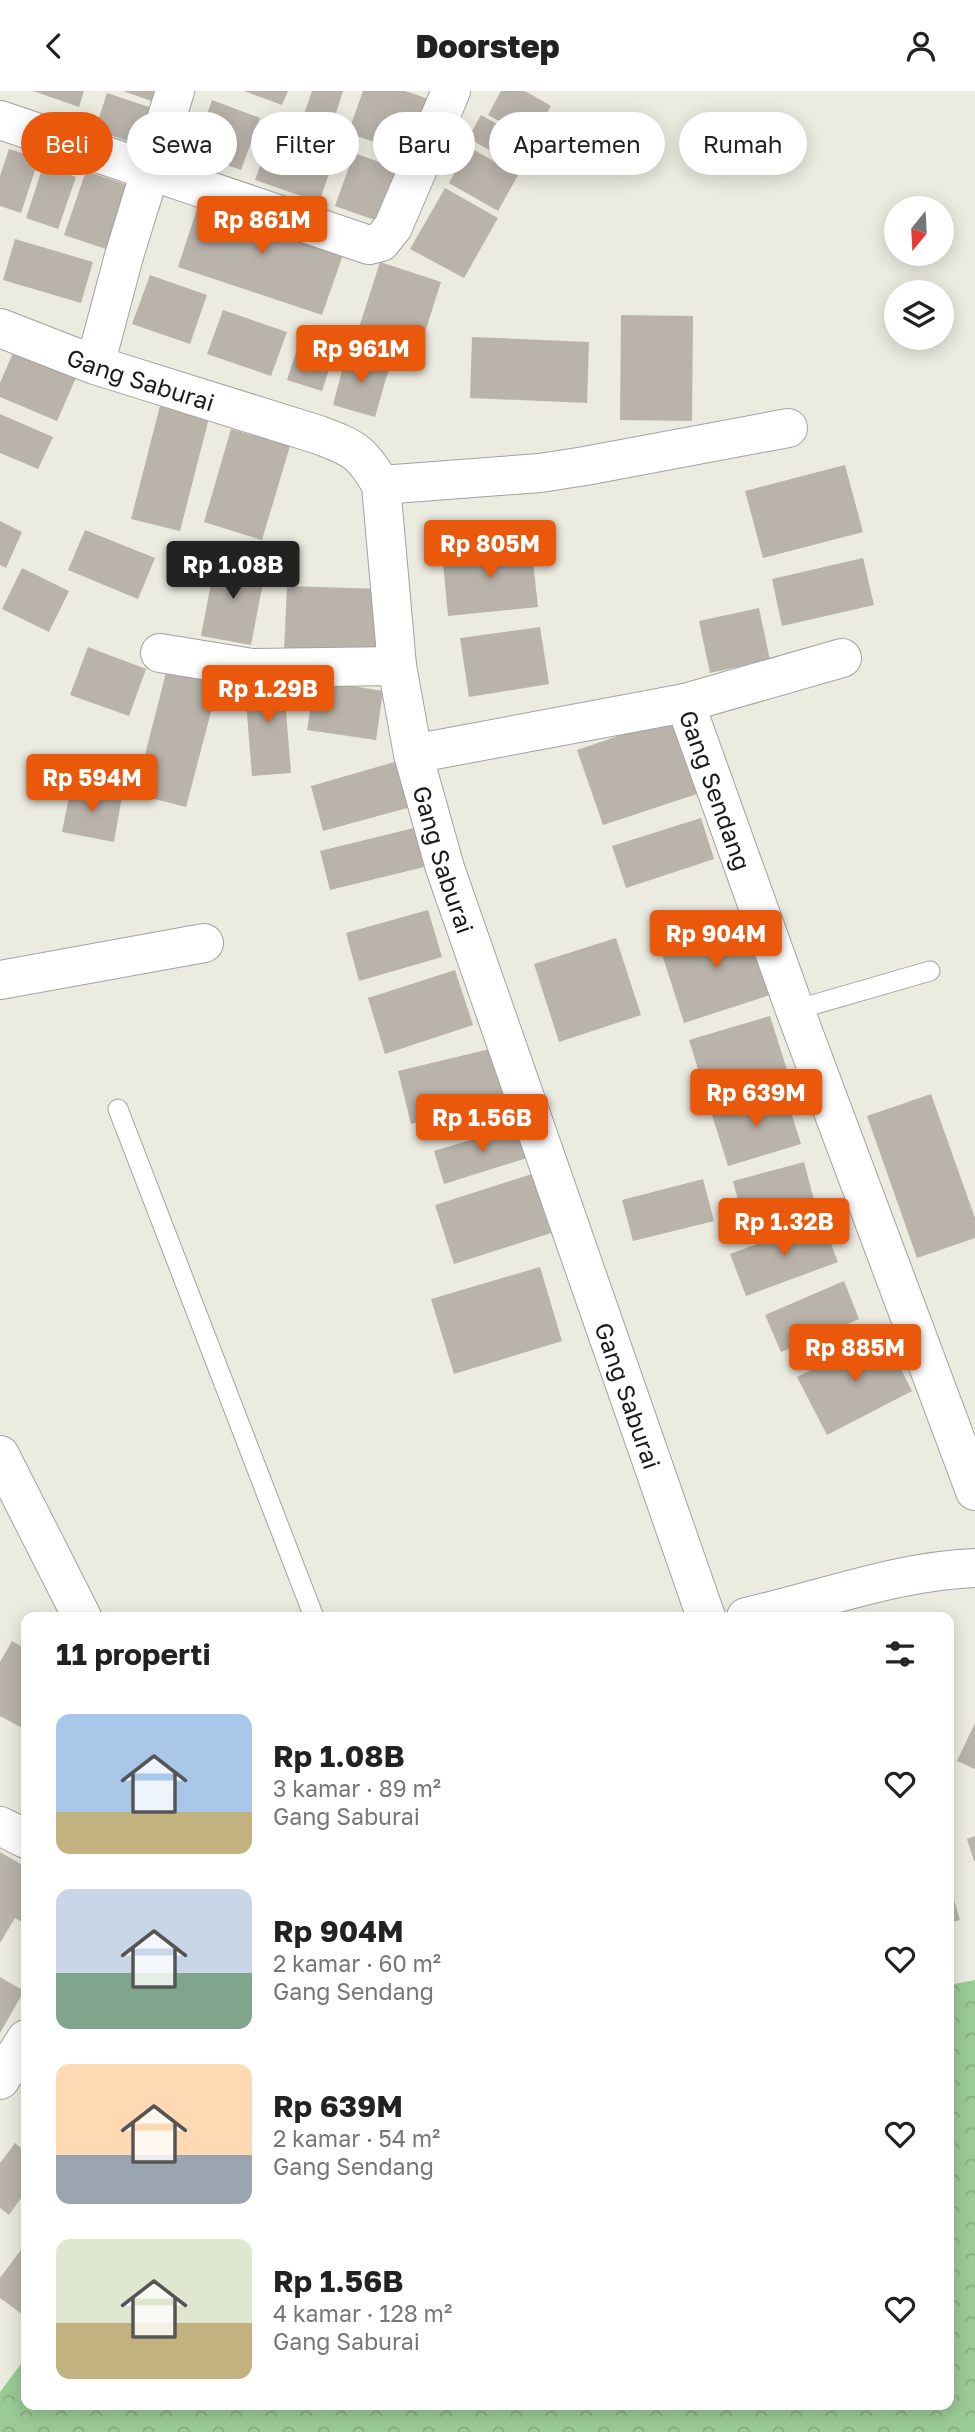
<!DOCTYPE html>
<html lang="id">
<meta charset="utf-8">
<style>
:root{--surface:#fff;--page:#f2f2f2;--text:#222;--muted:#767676;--accent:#ea580c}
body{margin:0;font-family:"Golos Text",sans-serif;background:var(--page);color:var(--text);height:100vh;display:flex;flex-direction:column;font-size:26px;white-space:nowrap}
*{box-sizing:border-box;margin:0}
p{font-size:23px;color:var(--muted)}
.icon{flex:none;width:38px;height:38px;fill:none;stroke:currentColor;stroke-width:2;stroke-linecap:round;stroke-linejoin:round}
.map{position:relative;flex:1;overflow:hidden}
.panel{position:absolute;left:21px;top:1521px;width:933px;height:798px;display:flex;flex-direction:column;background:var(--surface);border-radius:14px;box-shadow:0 4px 18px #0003}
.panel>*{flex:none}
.hud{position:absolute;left:21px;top:21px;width:934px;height:63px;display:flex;gap:14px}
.needle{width:46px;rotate:198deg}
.buttons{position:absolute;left:884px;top:105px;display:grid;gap:14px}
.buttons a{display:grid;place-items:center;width:70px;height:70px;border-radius:50%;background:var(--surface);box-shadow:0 4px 18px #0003;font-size:35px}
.price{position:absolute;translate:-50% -60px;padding:0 16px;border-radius:7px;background:var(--accent);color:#fff;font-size:23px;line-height:46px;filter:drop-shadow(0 2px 4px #0008)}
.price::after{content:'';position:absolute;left:50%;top:42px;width:21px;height:16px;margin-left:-10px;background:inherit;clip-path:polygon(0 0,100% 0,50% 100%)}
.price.selected{background:#222;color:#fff}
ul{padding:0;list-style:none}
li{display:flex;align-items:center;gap:21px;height:175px;padding:0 35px}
li span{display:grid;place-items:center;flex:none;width:196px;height:140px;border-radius:14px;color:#555}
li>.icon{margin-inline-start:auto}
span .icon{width:84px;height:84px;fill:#fffc;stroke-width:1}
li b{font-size:30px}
h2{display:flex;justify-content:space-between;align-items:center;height:84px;padding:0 35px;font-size:30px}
.pill{padding:0 24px;border-radius:32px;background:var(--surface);box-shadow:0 4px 18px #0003;font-size:24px;line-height:63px}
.pill.selected{background:var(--accent);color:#fff}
header{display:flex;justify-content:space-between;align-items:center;height:91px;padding:0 35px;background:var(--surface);font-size:32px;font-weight:800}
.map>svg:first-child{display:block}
.forest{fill:url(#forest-crowns)}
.building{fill:#b9b3aa}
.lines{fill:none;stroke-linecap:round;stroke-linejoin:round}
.lane-casing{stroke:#a2a2a2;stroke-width:21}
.street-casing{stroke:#a2a2a2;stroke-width:40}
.lane{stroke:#fff;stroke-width:19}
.street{stroke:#fff;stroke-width:38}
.labels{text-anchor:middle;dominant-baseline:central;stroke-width:7;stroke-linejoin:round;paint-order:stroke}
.street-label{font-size:24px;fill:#1b1b1b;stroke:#fff}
</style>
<header><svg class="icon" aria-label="back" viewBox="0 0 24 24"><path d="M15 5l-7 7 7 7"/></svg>Doorstep<svg class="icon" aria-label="person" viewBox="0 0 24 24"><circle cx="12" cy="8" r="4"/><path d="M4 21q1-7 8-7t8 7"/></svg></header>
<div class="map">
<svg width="975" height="2341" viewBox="0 0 975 2341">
<defs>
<pattern id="forest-crowns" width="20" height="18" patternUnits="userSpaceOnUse" patternTransform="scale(1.75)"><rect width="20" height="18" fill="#9acb95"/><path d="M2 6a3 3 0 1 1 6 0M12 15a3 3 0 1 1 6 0" fill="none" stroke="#84ae80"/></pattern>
</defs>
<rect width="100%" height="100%" fill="#ecebe0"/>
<path class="forest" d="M975 1889V2341H0V2301L26 2266V2314H948L949 1894Z"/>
<path class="building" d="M33 0H84L79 16Z
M123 0H167L163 14Z
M244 0H288L282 14Z
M312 0H343L329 45 300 35Z
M363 0H405L432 9 412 64 348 42Z
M501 0H525L551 15 532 48 488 24Z
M107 2 164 21 151 58 95 39Z
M212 9 260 27 241 79 193 62Z
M481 24 533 53 520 76 468 47Z
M275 33 339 55 319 111 255 89Z
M469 56 518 84 498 120 449 92Z
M9 58 39 67 21 122 0 115V85Z
M354 62 402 79 383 132 335 115Z
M43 75 76 86 58 138 26 127Z
M86 80 140 98 118 162 64 144Z
M445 97 498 127 464 187 410 158Z
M201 106 346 155 322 224 178 176Z
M15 148 93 171 81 212 3 189Z
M380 171 441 191 417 266 356 246Z
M150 184 207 204 190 253 132 233Z
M223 219 287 241 271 285 207 263Z
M621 224 693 225 692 330 620 329Z
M472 246 589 251 587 312 470 307Z
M299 252 334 263 322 300 287 289Z
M16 255 78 282 57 330 0 306V292Z
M347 261 390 274 375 326 333 314Z
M160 315 209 327 180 440 131 428Z
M0 323 53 346 38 378 0 362Z
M231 338 290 355 262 449 204 431Z
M845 374 863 441 763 467 745 400Z
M0 430 22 441 6 477 0 474Z
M85 439 155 467 138 508 68 479Z
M531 452 538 516 448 525 442 461Z
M216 466 266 476 251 554 201 545Z
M863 467 874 514 782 535 772 488Z
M22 477 69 500 49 541 2 518Z
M287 495 383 498 381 563 284 560Z
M759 517 770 569 710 582 699 530Z
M540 536 549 593 469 606 460 547Z
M88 556 146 578 129 625 70 604Z
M169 570 221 583 186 716 135 703Z
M283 583 291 682 252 685 244 586Z
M315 589 383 600 376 649 307 639Z
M683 623 709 699 603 734 577 659Z
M398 670 411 716 323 740 311 695Z
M71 696 122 705 114 751 62 741Z
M701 727 714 768 626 797 612 755Z
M414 737 424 776 330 799 320 760Z
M428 819 442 866 359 890 346 842Z
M748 825 773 903 684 932 659 854Z
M616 847 641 924 559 951 534 873Z
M455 879 473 934 385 963 368 907Z
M770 925 788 982 707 1007 689 949Z
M494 957 508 1009 411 1033 398 980Z
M785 1002 801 1053 728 1075 712 1024Z
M931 1003 975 1127V1147L917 1167 867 1025Z
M520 1034 530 1066 444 1093 434 1060Z
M804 1071 814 1109 743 1128 733 1090Z
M532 1083 551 1142 454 1173 435 1114Z
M703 1088 714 1130 633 1150 622 1109Z
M822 1129 838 1171 746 1205 730 1163Z
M540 1176 562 1250 454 1283 431 1208Z
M844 1190 859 1228 781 1261 765 1224Z
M883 1243 912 1300 827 1344 797 1286Z
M12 1550 26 1558V1639L0 1625V1571Z
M975 1632V1678L957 1670Z
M975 1745V1770H974L967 1748Z
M0 1761 26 1776V1833L15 1827 0 1852Z
M948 1788 960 1829 948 1832Z
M0 1886 24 1900 0 1942Z
M15 2052 26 2061V2100L9 2124 0 2117V2072Z
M26 2152V2226L0 2207V2187Z"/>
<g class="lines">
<defs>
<path id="lane" d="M795 919 930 880
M118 1018 314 1526"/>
<g id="street">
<path d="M0 29 369 154 381 151 393 136 451 0"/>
<path id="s1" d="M0 237 95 274 319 344C354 357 362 361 381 394L397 575 413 663 445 777 706 1526"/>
<path d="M95 274 124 165 175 0"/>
<path d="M381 394 540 382 585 375 788 337"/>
<path d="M160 562 252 577 397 575"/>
<path d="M685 612 842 567"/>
<path id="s2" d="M413 663 685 612 795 919 975 1400"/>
<path d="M0 889 204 852"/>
<path d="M0 1364 82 1526"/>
<path d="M746 1526C822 1509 896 1480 975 1477"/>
<path d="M0 1735 26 1748"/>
<path d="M0 1989 26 1948"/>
</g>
</defs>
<use href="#lane" class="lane-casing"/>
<use href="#street" class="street-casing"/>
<use href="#lane" class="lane"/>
<use href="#street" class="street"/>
</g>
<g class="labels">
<g class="street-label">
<text stroke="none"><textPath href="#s1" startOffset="150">Gang Saburai</textPath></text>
<text stroke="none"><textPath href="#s2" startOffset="369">Gang Sendang</textPath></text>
<text stroke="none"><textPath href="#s1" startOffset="800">Gang Saburai</textPath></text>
<text stroke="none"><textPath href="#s1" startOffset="1367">Gang Saburai</textPath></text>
</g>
</g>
</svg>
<div class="buttons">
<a><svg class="needle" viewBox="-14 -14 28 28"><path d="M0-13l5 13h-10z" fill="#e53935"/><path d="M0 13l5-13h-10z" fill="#767676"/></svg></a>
<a><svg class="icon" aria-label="layers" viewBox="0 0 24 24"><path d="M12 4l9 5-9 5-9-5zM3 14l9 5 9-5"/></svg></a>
</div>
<b class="price" style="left:262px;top:165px">Rp 861M</b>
<b class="price" style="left:361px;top:294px">Rp 961M</b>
<b class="price" style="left:490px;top:489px">Rp 805M</b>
<b class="price selected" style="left:233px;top:510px">Rp 1.08B</b>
<b class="price" style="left:268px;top:634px">Rp 1.29B</b>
<b class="price" style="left:92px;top:723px">Rp 594M</b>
<b class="price" style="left:716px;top:879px">Rp 904M</b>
<b class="price" style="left:756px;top:1038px">Rp 639M</b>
<b class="price" style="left:482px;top:1063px">Rp 1.56B</b>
<b class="price" style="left:784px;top:1167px">Rp 1.32B</b>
<b class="price" style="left:855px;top:1293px">Rp 885M</b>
<div class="hud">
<a class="pill selected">Beli</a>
<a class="pill">Sewa</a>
<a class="pill">Filter</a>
<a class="pill">Baru</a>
<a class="pill">Apartemen</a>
<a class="pill">Rumah</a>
</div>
<section class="panel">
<h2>11 properti<svg class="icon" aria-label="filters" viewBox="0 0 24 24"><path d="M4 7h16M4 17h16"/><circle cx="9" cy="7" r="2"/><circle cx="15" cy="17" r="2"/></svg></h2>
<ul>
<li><span style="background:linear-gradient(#a9c7e8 70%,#c2b280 0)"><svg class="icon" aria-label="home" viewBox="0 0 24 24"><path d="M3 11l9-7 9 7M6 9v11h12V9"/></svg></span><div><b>Rp 1.08B</b><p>3 kamar · 89 m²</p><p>Gang Saburai</p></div><svg class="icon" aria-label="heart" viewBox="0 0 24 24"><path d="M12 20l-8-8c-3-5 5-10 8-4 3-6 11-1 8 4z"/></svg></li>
<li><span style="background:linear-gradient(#c9d6e8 60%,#7fa58c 0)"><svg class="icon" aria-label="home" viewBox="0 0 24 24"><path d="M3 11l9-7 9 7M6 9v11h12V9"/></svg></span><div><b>Rp 904M</b><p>2 kamar · 60 m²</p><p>Gang Sendang</p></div><svg class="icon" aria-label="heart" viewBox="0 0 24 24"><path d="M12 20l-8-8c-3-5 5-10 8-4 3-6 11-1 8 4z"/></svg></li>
<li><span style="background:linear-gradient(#ffd9b3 65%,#9aa5b1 0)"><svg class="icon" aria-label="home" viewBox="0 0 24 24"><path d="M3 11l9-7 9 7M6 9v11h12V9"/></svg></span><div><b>Rp 639M</b><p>2 kamar · 54 m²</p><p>Gang Sendang</p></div><svg class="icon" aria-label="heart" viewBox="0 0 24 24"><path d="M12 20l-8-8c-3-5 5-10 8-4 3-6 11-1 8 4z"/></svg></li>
<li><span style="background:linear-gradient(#dfe7d0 60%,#c2b280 0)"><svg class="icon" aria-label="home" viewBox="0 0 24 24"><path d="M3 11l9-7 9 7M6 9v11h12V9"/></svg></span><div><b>Rp 1.56B</b><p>4 kamar · 128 m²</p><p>Gang Saburai</p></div><svg class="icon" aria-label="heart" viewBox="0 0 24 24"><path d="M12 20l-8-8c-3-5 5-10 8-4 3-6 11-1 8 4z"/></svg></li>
</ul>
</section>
</div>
